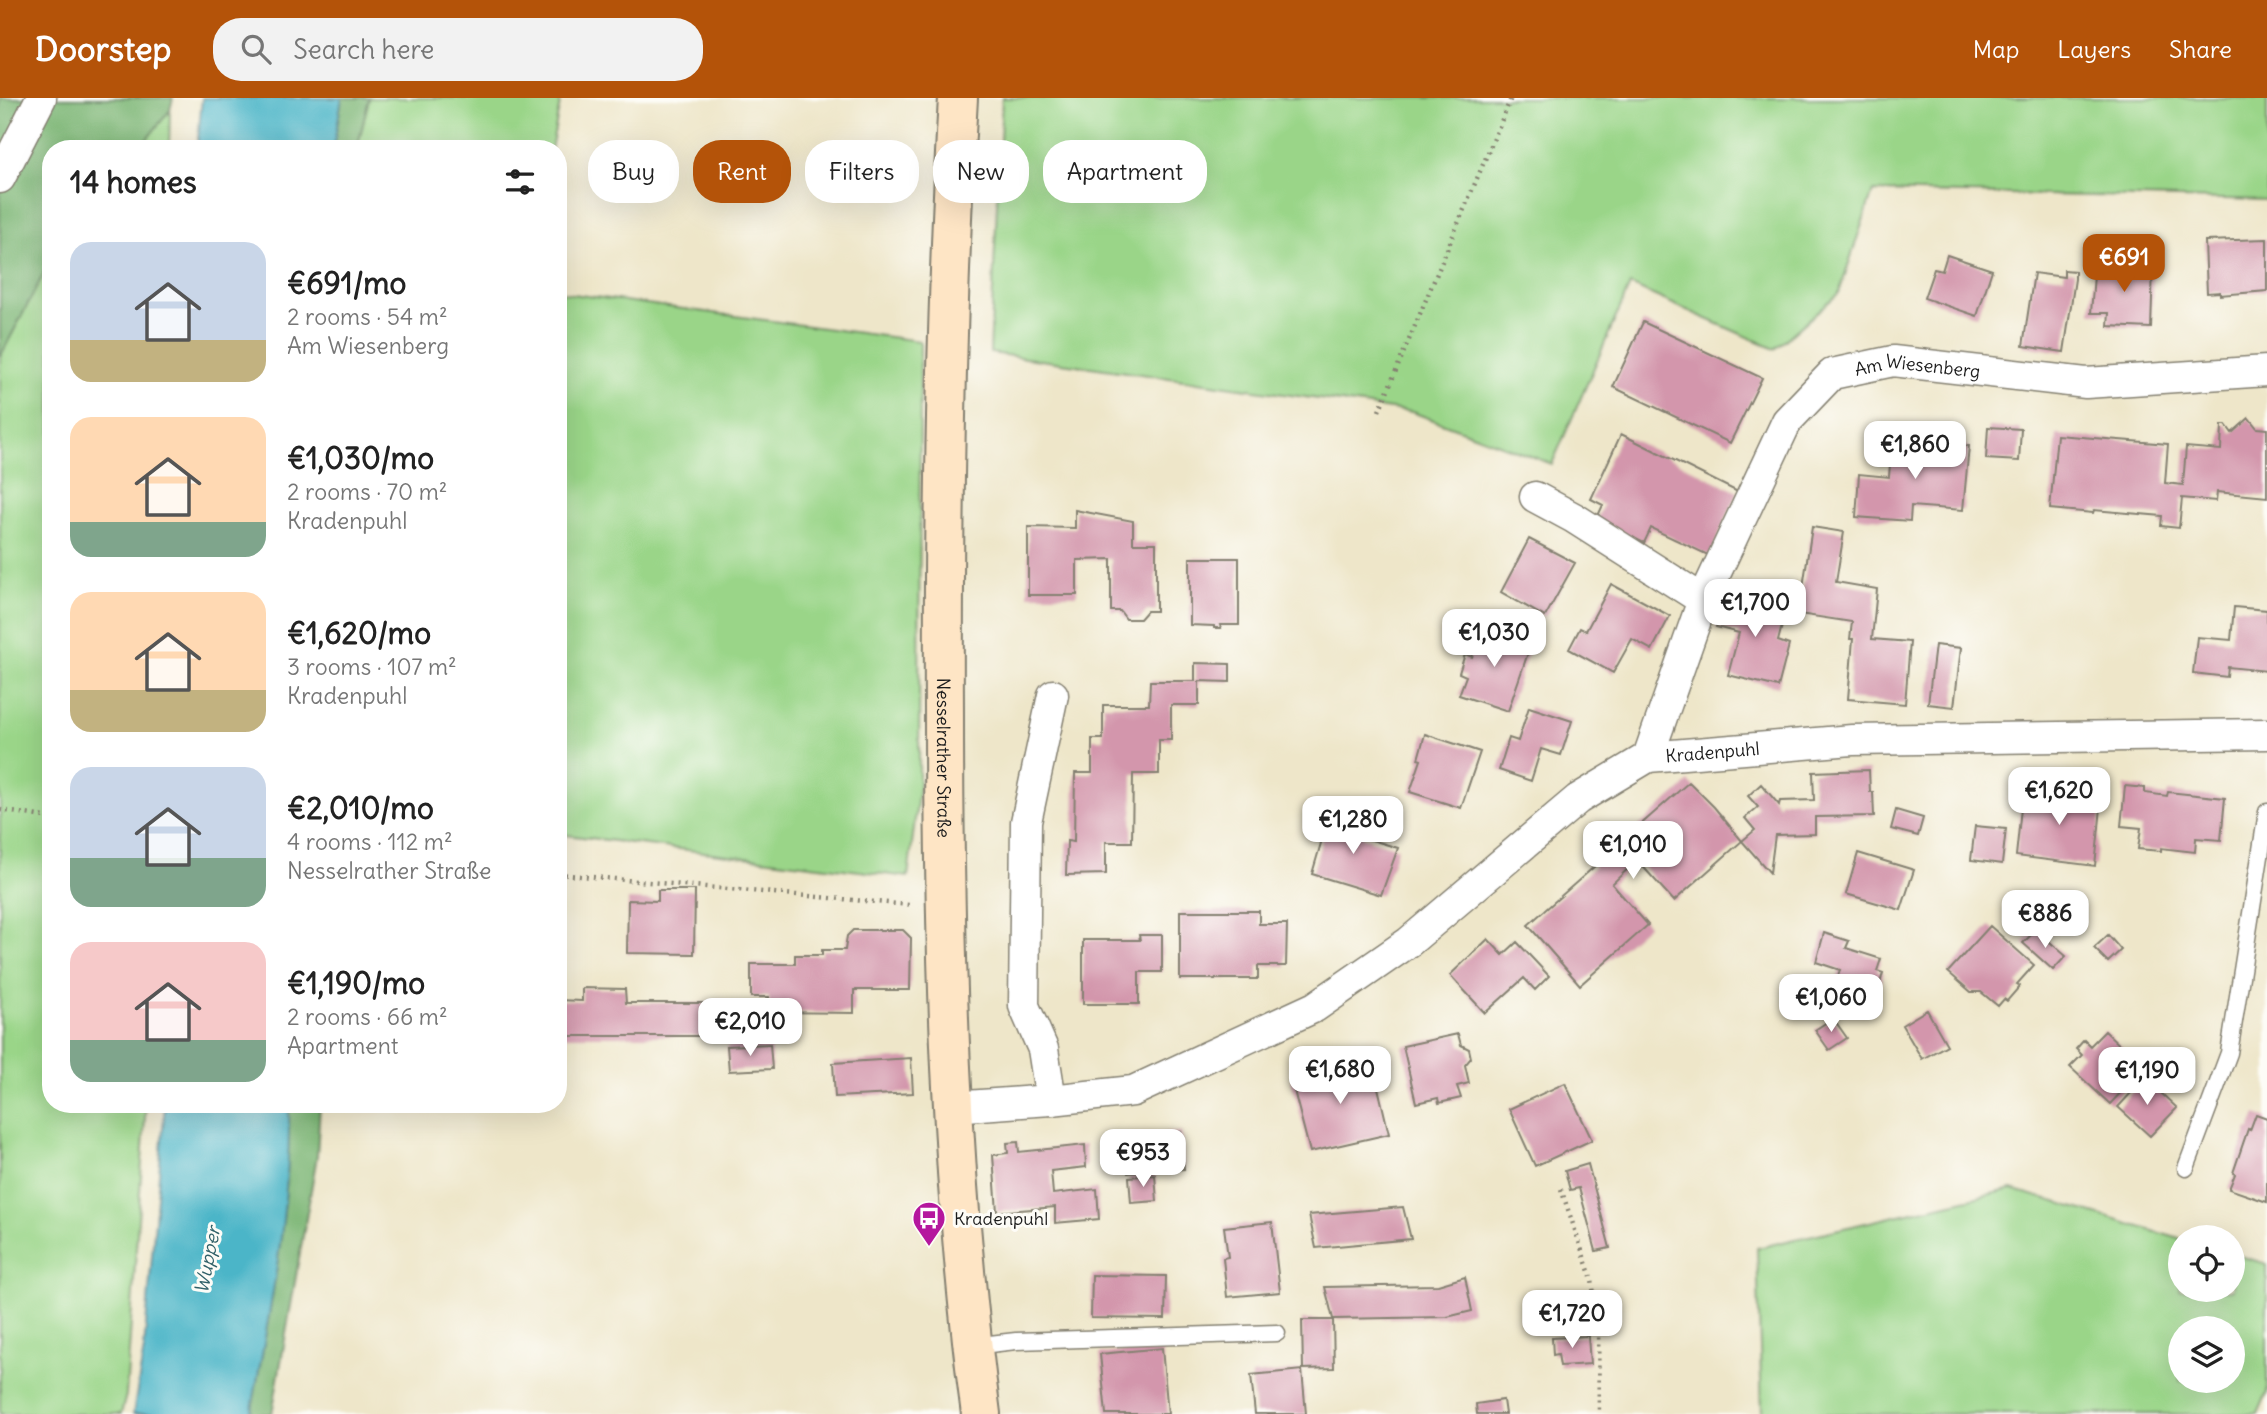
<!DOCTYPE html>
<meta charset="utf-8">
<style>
:root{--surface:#fff;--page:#f2f2f2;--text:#222;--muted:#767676;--accent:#b45309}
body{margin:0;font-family:Delius,sans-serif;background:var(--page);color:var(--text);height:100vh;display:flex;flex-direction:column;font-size:26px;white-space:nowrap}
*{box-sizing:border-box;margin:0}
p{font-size:23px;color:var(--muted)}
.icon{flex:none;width:38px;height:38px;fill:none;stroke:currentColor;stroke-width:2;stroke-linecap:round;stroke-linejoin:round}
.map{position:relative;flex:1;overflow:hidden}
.panel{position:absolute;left:42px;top:42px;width:525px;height:973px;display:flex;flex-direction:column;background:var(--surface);border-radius:28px;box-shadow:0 7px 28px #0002}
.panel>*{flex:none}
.top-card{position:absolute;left:588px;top:42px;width:665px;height:63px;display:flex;gap:14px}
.buttons{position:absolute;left:2168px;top:1127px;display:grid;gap:14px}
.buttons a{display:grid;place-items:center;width:77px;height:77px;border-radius:50%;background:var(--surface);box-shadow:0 7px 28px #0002;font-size:35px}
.price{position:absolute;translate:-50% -60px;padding:0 16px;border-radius:14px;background:#fff;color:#222;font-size:23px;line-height:46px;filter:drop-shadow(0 2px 4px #0008)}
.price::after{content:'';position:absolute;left:50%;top:42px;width:21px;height:16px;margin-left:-10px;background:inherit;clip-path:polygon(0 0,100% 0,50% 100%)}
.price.on{background:var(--accent);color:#fff}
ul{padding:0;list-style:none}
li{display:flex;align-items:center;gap:21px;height:175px;padding:0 28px}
li span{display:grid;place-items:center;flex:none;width:196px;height:140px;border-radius:21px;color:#555}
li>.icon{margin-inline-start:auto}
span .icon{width:84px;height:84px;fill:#fffc;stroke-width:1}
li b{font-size:30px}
h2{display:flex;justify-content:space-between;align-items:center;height:84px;padding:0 28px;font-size:30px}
.chip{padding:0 24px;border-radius:28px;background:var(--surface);box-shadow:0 7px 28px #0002;font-size:24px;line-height:63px}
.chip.on{background:var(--accent);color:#fff}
header{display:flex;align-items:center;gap:42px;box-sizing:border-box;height:98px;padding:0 35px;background:var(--accent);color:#fff}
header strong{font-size:33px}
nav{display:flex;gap:38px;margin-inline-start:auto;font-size:24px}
.search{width:490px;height:63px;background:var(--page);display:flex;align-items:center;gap:18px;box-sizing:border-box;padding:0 24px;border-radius:28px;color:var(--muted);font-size:26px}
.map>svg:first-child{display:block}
.green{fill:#9ad588;stroke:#5b7852;stroke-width:2;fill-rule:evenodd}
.forest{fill:#7bb674;stroke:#4c6948;stroke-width:2}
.water{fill:#4bb5c8;stroke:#346872;stroke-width:2}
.building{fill:#d396ac}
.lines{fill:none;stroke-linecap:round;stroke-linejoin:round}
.service-casing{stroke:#858172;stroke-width:19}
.minor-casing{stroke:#858172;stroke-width:33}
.secondary-casing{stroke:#858172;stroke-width:42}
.path{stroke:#858172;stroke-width:4.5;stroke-dasharray:2 5;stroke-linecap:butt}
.service{stroke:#fff;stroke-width:16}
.minor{stroke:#fff;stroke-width:30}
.secondary{stroke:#fee5c5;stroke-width:38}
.labels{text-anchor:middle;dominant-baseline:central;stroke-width:6;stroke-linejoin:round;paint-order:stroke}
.street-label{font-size:18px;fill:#1c1c1c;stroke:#fdfcf7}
.poi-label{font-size:18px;fill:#1c1c1c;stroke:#fdfcf7;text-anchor:start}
.water-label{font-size:19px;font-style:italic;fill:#316169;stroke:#fdfcf7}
</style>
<header>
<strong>Doorstep</strong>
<div class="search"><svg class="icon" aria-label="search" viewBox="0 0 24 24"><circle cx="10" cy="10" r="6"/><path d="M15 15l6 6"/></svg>Search here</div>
<nav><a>Map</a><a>Layers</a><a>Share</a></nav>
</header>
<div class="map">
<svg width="2267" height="1316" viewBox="0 0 2267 1316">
<rect width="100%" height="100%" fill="#fdfcf7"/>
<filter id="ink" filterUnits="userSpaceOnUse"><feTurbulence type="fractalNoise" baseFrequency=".0143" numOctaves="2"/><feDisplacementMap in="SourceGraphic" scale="14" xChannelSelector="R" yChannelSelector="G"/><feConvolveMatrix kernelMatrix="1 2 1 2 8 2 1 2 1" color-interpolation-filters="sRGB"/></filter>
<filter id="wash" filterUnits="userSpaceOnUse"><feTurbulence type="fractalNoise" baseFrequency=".00686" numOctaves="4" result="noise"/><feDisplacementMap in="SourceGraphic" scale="28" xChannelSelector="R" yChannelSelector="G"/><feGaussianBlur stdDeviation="1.57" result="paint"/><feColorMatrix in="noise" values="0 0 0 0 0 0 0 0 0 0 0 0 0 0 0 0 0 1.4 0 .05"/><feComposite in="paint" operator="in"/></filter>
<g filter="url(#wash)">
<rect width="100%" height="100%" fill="#eee6c9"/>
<path class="green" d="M369 0H561L551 51H357Z
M1002 0H2267V102L1873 93 1839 195 1775 251 1630 187 1552 366 1412 314 990 255Z
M170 12 169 51H139Z
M51 162V1006H146L126 1297 121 1316H0V259Z
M558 194 920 243 919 689 908 779 558 736Z
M2012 1091 2180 1141V1192H2233V1156L2267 1166V1295L2258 1316H1762L1757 1150ZM2180 1230H2233V1283H2180Z"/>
<path class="forest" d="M0 0H173L170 12 139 51H51V162L0 259Z
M342 0H369L357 51H333Z
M289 1006H320L317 1058 272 1316H251C270 1214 291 1110 289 1006Z"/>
<path class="water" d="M202 0H342L333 51H197Z
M165 1006H289C291 1110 270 1214 251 1316H133L144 1251Z"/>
<g id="blocks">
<path class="building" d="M2267 141V193L2220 197V194L2207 195 2205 143Z
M1947 157 1992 172 1977 218 1924 200 1934 171 1942 173Z
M2095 165 2153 168 2151 230 2108 228 2109 215H2091Z
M2064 172 2075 173V181L2064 254 2023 248 2034 175 2064 179Z
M1643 224 1762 280 1730 345 1613 289Z
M2249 320 2257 330 2267 331V399L2217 394 2216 403 2182 400 2179 430 2161 428 2162 418 2094 412 2093 415 2050 411 2057 337 2168 346 2165 385 2183 387 2186 349 2221 352 2222 327H2226L2232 335Z
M1988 329 2021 331 2019 363 1986 361Z
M1621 336 1738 394 1710 458 1651 430 1644 445 1596 422 1603 407 1591 401Z
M1892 342 1969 348 1963 412 1911 408 1910 423 1856 419 1859 376 1889 379Z
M1075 412 1133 423V445H1156V513H1147L1140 521H1126L1120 513H1111V461L1077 462V497H1028V429L1075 430Z
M1812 429 1844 434 1836 484 1877 491 1872 541 1910 544 1905 606 1848 601 1853 541H1850L1852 524 1799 516Z
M1529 441 1575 465 1545 519 1501 494Z
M1190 460H1239V527H1220L1221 530H1214V528L1190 527Z
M1611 486 1670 518 1652 552 1632 541 1613 575 1569 551 1580 530 1586 533Z
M1724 495 1786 512 1778 543 1789 547 1778 589 1728 577 1739 535 1716 529Z
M2234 509 2267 512V573L2228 569 2227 579 2193 575 2197 539 2231 542Z
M1482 529 1531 546 1508 613 1459 597 1466 578 1459 575 1465 556 1472 559Z
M1935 547 1961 550 1954 609 1928 606Z
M1195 565 1230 566V584L1199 583V607H1171V642H1159V676H1133L1132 744H1106V776L1066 777 1067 743 1074 744 1075 675H1092V641H1103V607H1149L1150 583H1195Z
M1529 609 1572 623 1561 657 1541 651 1531 683 1499 672 1509 640 1518 643Z
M1425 636 1480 654 1461 710 1410 694 1421 662 1418 661Z
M1869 672 1870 694H1873L1874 718 1815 719V736L1775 737 1770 775 1742 743 1755 732 1745 720 1758 709 1748 698 1761 686 1779 707 1780 703 1814 702 1813 674Z
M1689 684 1714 709 1742 743 1674 803 1637 762 1612 786 1648 827 1580 887 1528 827 1595 768 1588 761 1601 750 1599 747 1614 734 1622 743Z
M2125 688 2145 690V695L2167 698 2168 694 2225 700 2221 742 2196 740 2195 754 2161 750V753L2138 751 2141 730 2121 728Z
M2023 691 2102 700 2095 768 2016 758Z
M1896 712 1923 720 1918 738 1891 731Z
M1330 714 1366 725 1362 739 1398 750 1381 797 1312 776Z
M1975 728 2006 731 2002 766 1971 762Z
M1858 755 1914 772 1901 812 1846 796Z
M658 792H695L694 856 627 855 628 802 658 803Z
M1180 813H1259V826H1287L1286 868H1258V881H1180Z
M1990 828 2034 867 2017 886 2020 888 2007 903 2004 901 1998 908 1981 894H1971L1948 874Z
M853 832H903L911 840 910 892H854V915L769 914V899H751V866H795V857H822V852H845L847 838Z
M2036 832 2066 858 2053 872 2023 845Z
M1824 835 1849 843 1846 850 1881 861 1877 873 1883 875 1875 903 1869 902 1868 905 1833 894 1840 872 1816 864Z
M1139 837H1162V874H1139V906H1083V842H1140Z
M2108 837 2121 852 2108 864 2094 850Z
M1488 841 1503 857 1517 844 1549 878 1535 892 1524 880 1485 915 1450 877Z
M582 890 625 891 626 905H727V938H558V902L582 903Z
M1927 912 1947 947 1922 961 1902 927Z
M1833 920 1847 940 1829 952 1815 932Z
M2105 933 2144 970 2110 1006 2070 969 2082 957 2076 951 2084 942 2090 948Z
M1458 936 1461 947 1469 951 1471 960 1465 967 1469 985 1457 988 1461 1000 1439 1005 1438 1000 1416 1005 1403 948Z
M770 946 772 971 729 973 727 948Z
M911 960 913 995 835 999 833 965Z
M1371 960 1389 1036 1310 1054 1291 981Z
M2145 980 2177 1010 2150 1038 2118 1009Z
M1565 985 1592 1042 1535 1068 1509 1011Z
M2256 1016 2267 1020V1104L2229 1091 2235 1076 2233 1075 2248 1031 2250 1032Z
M1181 1034 1184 1071 1128 1075 1125 1039Z
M1018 1044 1019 1054 1085 1047 1086 1069 1051 1073 1053 1096 1097 1091 1099 1121 1055 1125V1109L997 1114 993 1057 1008 1055 1007 1045Z
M1588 1066 1610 1150 1596 1153 1579 1090 1570 1092 1565 1073Z
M1155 1077 1157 1103 1131 1105 1129 1079Z
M1403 1109 1411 1141 1316 1150 1309 1117Z
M1272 1124 1280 1194 1227 1199 1223 1160 1228 1159 1224 1129Z
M1092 1177 1166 1178 1165 1221 1091 1220Z
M1465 1179 1472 1213 1447 1219 1333 1221 1325 1189 1438 1187Z
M1302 1222H1333L1334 1270 1303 1271Z
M1588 1238 1590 1266 1560 1268 1558 1256 1553 1257 1552 1240Z
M1162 1250 1168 1316H1106L1100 1256Z
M1302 1272 1306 1316H1255L1251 1277Z
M1503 1302 1505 1316H1477L1476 1306Z"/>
</g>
</g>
<g filter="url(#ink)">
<use href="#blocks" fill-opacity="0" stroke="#858172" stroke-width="2"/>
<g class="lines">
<defs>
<path id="service" d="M2186 1070 2229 955 2267 714
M972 1248 1016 1243 1277 1235"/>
<g id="minor">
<path d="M0 80 41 0"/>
<path d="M1535 399 1574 420 1703 502"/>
<path id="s1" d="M1648 659 1703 502 1787 323 1832 276 1893 263 2086 285 2267 273"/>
<path id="s2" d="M1051 1002 1133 993 1315 909 1409 844 1578 701 1648 659 1852 642 2267 636"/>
<path d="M952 1009 1051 1002 1043 951 1024 908 1026 724 1053 597"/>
</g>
<g id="secondary">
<path id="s3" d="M958 0C946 205 943 410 944 616 944 850 950 1084 981 1316"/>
</g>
</defs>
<use href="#service" class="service-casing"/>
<use href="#minor" class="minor-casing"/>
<use href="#secondary" class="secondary-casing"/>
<path class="path" d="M1379 313 1511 0
M0 712 51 720
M558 776 910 807
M1561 1091 1592 1182 1598 1228 1599 1316"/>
<use href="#service" class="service"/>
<use href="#minor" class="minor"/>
<use href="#secondary" class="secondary"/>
</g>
</g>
<defs>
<symbol id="bus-pin" viewBox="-11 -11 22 30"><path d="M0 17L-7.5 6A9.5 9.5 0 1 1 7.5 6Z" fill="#b5179e" stroke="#fdfcf7"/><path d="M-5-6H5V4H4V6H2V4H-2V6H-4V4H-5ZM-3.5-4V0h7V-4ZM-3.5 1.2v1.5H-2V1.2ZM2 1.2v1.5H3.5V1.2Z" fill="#fff"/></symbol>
</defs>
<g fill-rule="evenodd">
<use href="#bus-pin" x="910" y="1101" width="38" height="52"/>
</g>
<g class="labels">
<g class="street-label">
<text stroke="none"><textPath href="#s1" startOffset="516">Am Wiesenberg</textPath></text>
<text stroke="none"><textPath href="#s2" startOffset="765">Kradenpuhl</textPath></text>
<text stroke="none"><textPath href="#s3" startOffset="660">Nesselrather Straße</textPath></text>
</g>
<g class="poi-label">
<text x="954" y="1120">Kradenpuhl</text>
</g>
<g class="water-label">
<text transform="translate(207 1162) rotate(-79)">Wupper</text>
</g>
</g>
</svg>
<div class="buttons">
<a><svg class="icon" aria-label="locate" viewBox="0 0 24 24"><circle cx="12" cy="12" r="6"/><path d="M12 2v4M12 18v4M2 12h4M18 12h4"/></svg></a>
<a><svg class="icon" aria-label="layers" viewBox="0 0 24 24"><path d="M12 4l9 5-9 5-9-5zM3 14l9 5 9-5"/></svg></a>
</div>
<b class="price on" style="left:2124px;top:196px">€691</b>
<b class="price" style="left:1915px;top:383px">€1,860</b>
<b class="price" style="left:1755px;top:541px">€1,700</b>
<b class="price" style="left:1494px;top:571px">€1,030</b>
<b class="price" style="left:2059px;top:729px">€1,620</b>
<b class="price" style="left:1353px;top:758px">€1,280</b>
<b class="price" style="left:1633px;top:783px">€1,010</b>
<b class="price" style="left:2045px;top:852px">€886</b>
<b class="price" style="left:1831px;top:936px">€1,060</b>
<b class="price" style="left:750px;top:960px">€2,010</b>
<b class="price" style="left:1340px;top:1008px">€1,680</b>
<b class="price" style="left:2147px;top:1009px">€1,190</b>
<b class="price" style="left:1143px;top:1091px">€953</b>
<b class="price" style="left:1572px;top:1252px">€1,720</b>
<div class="top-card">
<a class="chip">Buy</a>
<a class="chip on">Rent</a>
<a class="chip">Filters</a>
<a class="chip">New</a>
<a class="chip">Apartment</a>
</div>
<section class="panel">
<h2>14 homes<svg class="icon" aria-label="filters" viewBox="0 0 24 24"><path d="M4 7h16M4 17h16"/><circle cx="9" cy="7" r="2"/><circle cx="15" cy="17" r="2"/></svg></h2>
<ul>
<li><span style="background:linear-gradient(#c9d6e8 70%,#c2b280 0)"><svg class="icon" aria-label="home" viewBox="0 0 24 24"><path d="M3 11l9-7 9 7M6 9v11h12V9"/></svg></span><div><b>€691/mo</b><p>2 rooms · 54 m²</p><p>Am Wiesenberg</p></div></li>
<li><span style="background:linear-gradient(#ffd9b3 75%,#7fa58c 0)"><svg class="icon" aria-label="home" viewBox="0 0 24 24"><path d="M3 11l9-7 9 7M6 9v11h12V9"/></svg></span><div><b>€1,030/mo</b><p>2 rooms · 70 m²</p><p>Kradenpuhl</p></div></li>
<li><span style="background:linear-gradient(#ffd9b3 70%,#c2b280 0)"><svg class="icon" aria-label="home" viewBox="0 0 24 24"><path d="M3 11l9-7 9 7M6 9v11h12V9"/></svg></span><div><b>€1,620/mo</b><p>3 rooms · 107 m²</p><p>Kradenpuhl</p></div></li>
<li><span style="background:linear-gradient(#c9d6e8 65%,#7fa58c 0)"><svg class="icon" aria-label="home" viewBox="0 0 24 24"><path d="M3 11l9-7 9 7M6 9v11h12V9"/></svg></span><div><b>€2,010/mo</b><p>4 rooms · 112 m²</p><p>Nesselrather Straße</p></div></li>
<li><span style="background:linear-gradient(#f6c9c9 70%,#7fa58c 0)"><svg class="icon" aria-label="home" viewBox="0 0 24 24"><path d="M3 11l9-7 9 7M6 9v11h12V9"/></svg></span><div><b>€1,190/mo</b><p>2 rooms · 66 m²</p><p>Apartment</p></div></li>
</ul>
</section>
</div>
